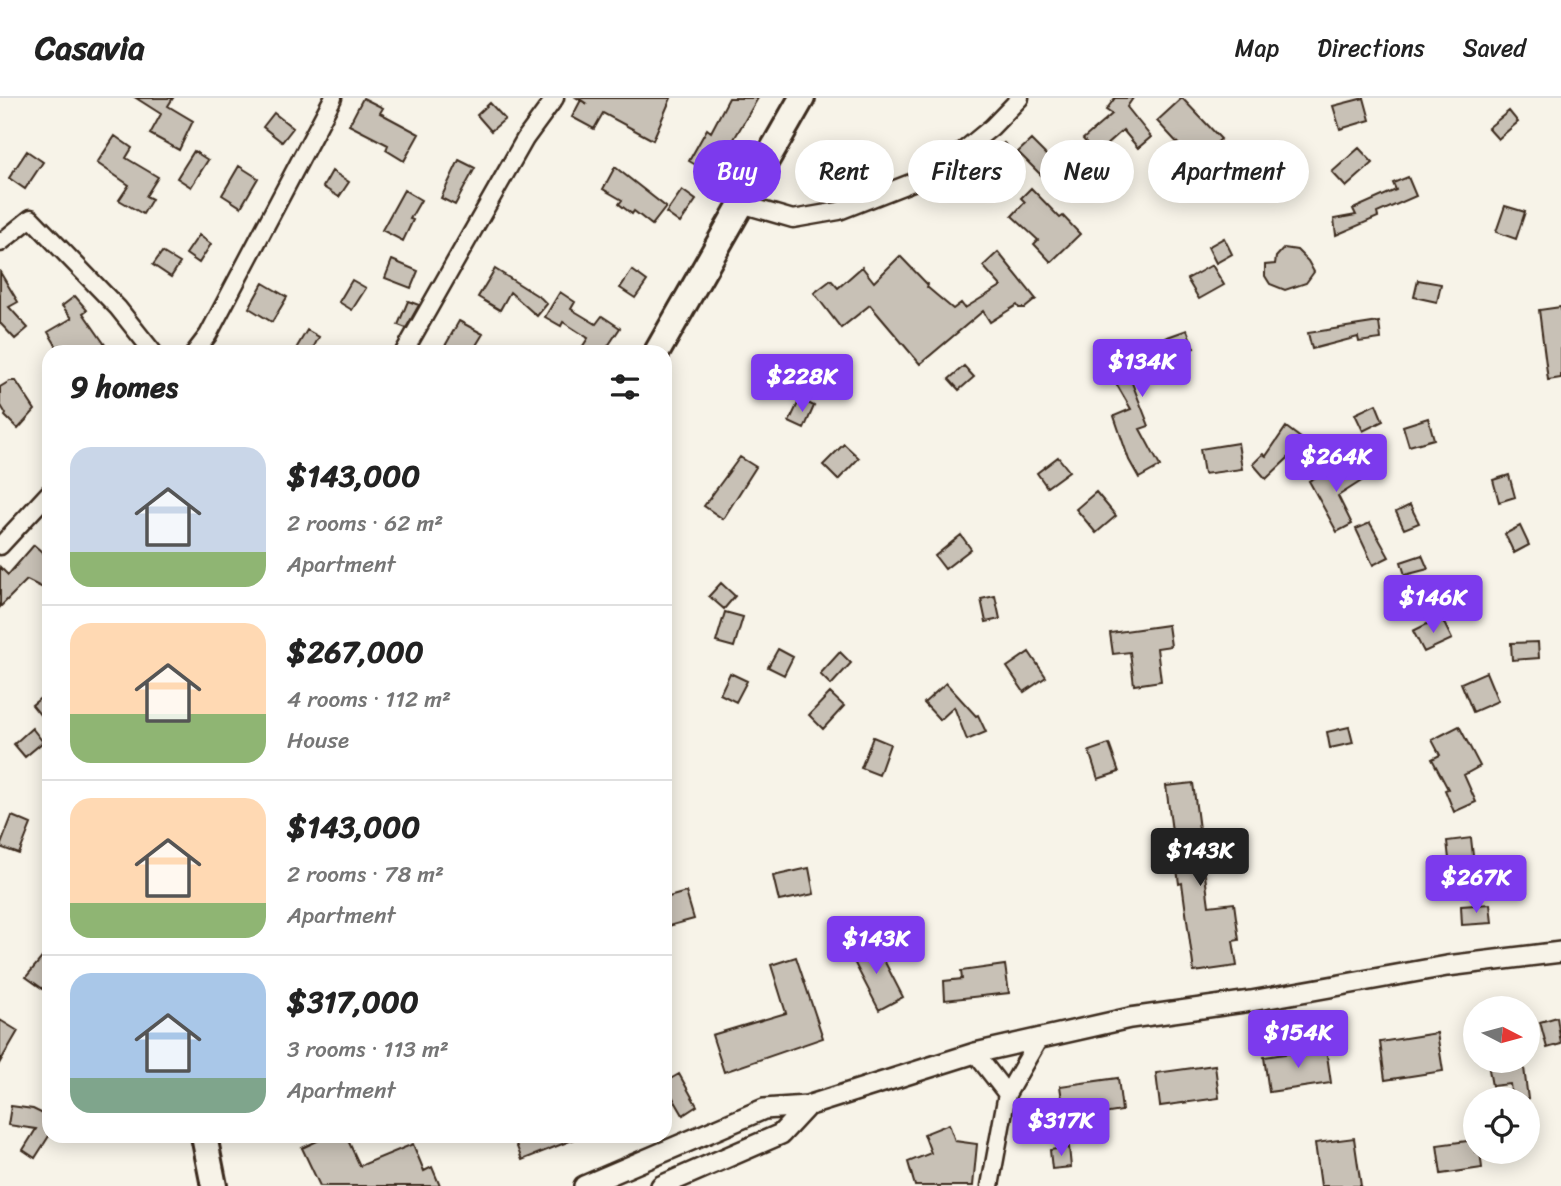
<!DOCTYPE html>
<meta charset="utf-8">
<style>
:root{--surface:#fff;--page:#f2f2f2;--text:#222;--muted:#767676;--line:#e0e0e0;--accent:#7c3aed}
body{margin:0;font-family:Sriracha,sans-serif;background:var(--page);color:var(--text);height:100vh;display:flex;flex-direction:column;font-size:26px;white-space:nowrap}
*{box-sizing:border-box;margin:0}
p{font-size:23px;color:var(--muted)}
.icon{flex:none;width:38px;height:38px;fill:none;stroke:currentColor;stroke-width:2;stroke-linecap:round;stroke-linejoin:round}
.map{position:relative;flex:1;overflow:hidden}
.details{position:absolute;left:42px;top:247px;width:630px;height:798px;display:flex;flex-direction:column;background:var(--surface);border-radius:21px;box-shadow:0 4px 18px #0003}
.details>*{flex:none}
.top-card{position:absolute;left:693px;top:42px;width:665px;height:63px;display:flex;gap:14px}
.needle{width:46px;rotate:96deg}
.buttons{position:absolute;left:1463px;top:898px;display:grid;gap:14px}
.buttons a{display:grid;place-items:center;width:77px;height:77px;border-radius:50%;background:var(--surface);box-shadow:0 4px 18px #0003;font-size:35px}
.price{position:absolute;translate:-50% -60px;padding:0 16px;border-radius:7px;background:var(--accent);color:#fff;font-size:23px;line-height:46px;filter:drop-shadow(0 2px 4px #0008)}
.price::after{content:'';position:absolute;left:50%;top:42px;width:21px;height:16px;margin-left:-10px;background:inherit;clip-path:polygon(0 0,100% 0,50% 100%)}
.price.selected{background:#222;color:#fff}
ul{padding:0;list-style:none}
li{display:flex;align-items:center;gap:21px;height:175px;padding:0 28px}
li+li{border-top:2px solid var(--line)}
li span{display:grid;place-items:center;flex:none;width:196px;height:140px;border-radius:21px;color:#555}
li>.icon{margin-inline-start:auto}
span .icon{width:84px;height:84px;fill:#fffc;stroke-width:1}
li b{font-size:30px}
h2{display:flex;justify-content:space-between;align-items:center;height:84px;padding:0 28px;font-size:30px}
.pill{padding:0 24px;border-radius:32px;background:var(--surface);box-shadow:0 4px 18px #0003;font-size:24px;line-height:63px}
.pill.selected{background:var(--accent);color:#fff}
header{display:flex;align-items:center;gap:42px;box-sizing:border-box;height:98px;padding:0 35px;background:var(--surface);border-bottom:2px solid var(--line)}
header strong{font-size:33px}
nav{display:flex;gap:38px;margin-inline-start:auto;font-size:24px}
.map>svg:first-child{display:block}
.building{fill:#c8c1b6;stroke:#3b2a1e;stroke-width:2}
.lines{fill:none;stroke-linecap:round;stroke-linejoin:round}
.minor-casing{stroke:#3b2a1e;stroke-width:21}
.tertiary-casing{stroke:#3b2a1e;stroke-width:24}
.primary-casing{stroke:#3b2a1e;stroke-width:30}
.minor{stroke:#f7f3e8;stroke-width:16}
.tertiary{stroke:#f7f3e8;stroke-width:19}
.primary{stroke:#f7f3e8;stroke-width:24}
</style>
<header>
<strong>Casavia</strong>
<nav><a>Map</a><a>Directions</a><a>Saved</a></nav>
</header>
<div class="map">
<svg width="1561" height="1088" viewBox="0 0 1561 1088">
<rect width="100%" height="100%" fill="#f7f3e8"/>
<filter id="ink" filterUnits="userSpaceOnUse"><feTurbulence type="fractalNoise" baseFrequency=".0143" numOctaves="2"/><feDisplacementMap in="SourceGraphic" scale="14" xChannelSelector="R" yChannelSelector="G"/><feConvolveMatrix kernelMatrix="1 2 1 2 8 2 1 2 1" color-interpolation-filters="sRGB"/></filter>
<g filter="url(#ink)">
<path class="building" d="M136 0H173L168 8 193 23 179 52 150 36 161 16Z
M363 0 383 10 380 15 419 36 404 63 386 52 388 47 349 27Z
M577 0H671L653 42 603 15 594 31 572 19 581 2 587 6Z
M729 0H758L713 77 689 63 707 31 711 34Z
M1115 0H1133L1127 9 1151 39 1138 50 1123 32 1096 56 1083 41 1112 16 1106 12Z
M1182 0 1221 41 1193 66 1202 88 1187 94 1179 74 1173 80 1162 69 1182 50 1157 23Z
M1364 0 1370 22 1340 31 1333 8Z
M490 5 505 21 491 33 477 17Z
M1509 13 1518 24 1498 41 1488 30Z
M274 15 293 30 282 44 263 29Z
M115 38 132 50 126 60 158 79 146 98 152 101 143 116 119 102 129 87 97 65Z
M1031 42 1056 67 1043 79 1018 54Z
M1004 45 1020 60 1003 77 987 62Z
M1359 50 1373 65 1346 89 1332 74Z
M27 53 43 64 25 91 9 80Z
M194 53 208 62 191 89 177 80Z
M459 62 475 70 455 107 441 100Z
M239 68 258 80 241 109 222 97Z
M615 69 666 109 652 127 634 113 632 116 619 106 622 102 603 91Z
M332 73 349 84 339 99 323 89Z
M1408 79 1416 98 1377 115 1378 119 1336 137 1334 121 1356 117 1353 111 1396 92 1393 85Z
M1031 90 1060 120 1063 118 1080 136 1051 164 1034 146 1038 142 1012 118 1025 104 1021 100Z
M404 92 421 102 410 121 413 122 403 143 382 132Z
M682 92 696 102 680 125 666 115Z
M1505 108 1525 114 1516 141 1496 134Z
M199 137 211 146 199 165 186 156Z
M1224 140 1232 156 1216 165 1208 149Z
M1284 150 1297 152 1308 163 1314 174 1306 185 1285 192 1270 186 1265 178V167L1275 166 1276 159Z
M162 154 180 165 171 179 153 167Z
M998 154 1036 201 1025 210H1019L1017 207 990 224 983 213 920 266 870 207 841 230 814 195 831 182 838 190 862 169 874 184 900 158 928 187 927 189 953 211 961 205 965 210 1001 188 983 168Z
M392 162 418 173 411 190 385 180Z
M1212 167 1224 187 1199 201 1187 181Z
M495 171 541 200 547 206 537 218 510 194 500 212 478 199Z
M632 172 647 183 635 200 620 190Z
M0 174 18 204 9 209 28 230 15 241 0 225Z
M352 182 366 190 352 212 339 204Z
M1418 182 1441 186 1437 204 1414 199Z
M263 185 287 199 272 224 249 210Z
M560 194 575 204 571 211 596 226 602 218 620 230 604 254H579L588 240 563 224 561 228 545 219Z
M75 198 87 212 83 215 110 254H60L48 234 72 220 62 208Z
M408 203 419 207 406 230 398 227Z
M1561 209V280L1548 282 1539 212Z
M459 223 483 236 472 254H454L445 248Z
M1379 224 1381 241 1359 244 1358 239 1312 251 1308 235Z
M307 232 319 239 311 254H294Z
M1187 232 1194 250 1172 257 1134 278 1137 282 1132 285 1149 328 1140 331 1160 368 1139 380 1129 362 1114 318 1131 311 1106 268 1123 258 1126 264 1163 245 1162 241Z
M964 268 974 279 959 292 949 281Z
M10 283H16L35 312 18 331 5 318 6 316 0 306V289Z
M800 301 814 308 804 331 789 324Z
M1376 306 1383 323 1363 333 1355 316Z
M1428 320 1434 341 1409 348 1403 328Z
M1286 329 1302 341 1288 360 1266 381 1253 366 1263 356 1266 358Z
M1238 345 1242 371 1204 376 1200 351Z
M844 346 859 360 838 382 823 367Z
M740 359 756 369 723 421 704 408Z
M1058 359 1069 373 1047 389 1037 375Z
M1354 365 1363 382 1338 398 1352 426 1337 434 1309 383 1325 374 1328 379Z
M1509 377 1515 399 1499 404 1493 382Z
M1096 394 1116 418 1096 435 1076 411Z
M1410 407 1419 425 1404 431 1396 414Z
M1370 425 1389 459 1373 467 1356 431Z
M1520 428 1529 447 1514 455 1505 436Z
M961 437 971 451 945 471 935 458Z
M34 447 49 460V493L27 482 0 509V469L8 477Z
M1422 457 1428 471 1405 477 1401 464Z
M721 485 735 498 724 511 709 498Z
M995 498 1000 521 986 524 981 501Z
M725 514 743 519 734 549 716 544Z
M1441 519 1452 541 1424 554 1413 533Z
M1168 527 1171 548 1157 550 1161 583 1134 587 1130 554 1113 556 1110 535Z
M1538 544 1539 560 1512 562 1511 545Z
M778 551 793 559 784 577 768 569Z
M840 554 851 565 831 587 820 576Z
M1029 554 1046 579 1024 594 1007 569Z
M1486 574 1498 603 1473 614 1461 585Z
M730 575 747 583 736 604 720 596Z
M946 585 976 618 978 617 986 634 967 642 954 609 940 622 924 605Z
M49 593V628L32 607Z
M830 595 844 608 823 631 809 617Z
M1459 628 1480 668 1464 677 1476 704 1454 714 1445 692 1448 691 1432 661 1440 657 1432 642Z
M1349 629 1353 645 1330 650 1327 634Z
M32 630 43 644 25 659 14 646Z
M873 639 890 646 879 677 861 670Z
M1109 646 1119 674 1098 681 1089 653Z
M1193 685 1209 808 1234 805 1239 842 1233 843 1237 868 1194 874 1182 785 1179 786 1166 688Z
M12 718 31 726 19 756 0 749Z
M1471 740 1474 767 1450 770 1447 743Z
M809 770 814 796 779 803 773 778Z
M686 794 694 821 665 829V800Z
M1490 806 1492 825 1462 827 1461 808Z
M874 843 903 899 879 912 850 856Z
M49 851V882L43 891 26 879Z
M796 859 823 940 724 974 712 937 786 915 771 867Z
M1005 867 1009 895 945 902 944 883 962 881 961 873Z
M1557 919 1561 946 1547 950 1540 924Z
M0 922 18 933 0 964Z
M1437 935 1443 973 1385 982 1380 944Z
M1326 950 1331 985 1269 994 1264 959Z
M1512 962H1523L1528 1001H1512L1510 986 1492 988 1488 966Z
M1215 967 1219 1000 1160 1008 1156 975Z
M679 976 697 1008 683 1017 665 986V984Z
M1118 980 1122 1013 1065 1022 1060 988Z
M11 1008 33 1011 45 1017 49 1011V1038L35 1060 23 1052 36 1031 8 1027Z
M949 1026 955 1043 977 1046 973 1088H915L908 1064 931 1055 924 1036Z
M328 1038H346L360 1068 413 1046 424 1073 432 1069 440 1088H320L302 1050Z
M513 1038H580V1039L522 1062Z
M1354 1040 1361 1088H1321L1315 1045Z
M1475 1042V1054H1480L1482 1070 1441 1076 1437 1047Z
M1069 1049 1071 1069 1052 1071 1050 1052Z"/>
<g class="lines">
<defs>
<path id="minor" d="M741 106 793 121 839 113 936 75 992 29 1020 0
M0 145 31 120 118 210 153 254
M195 254 208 237 333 0
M404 254 525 41 555 0
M0 448 49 395
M975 955 1007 996
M990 1088 1007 996 1040 939"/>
<path id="tertiary" d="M584 1088 764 1011 807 1008 975 955 1130 920 1251 903 1447 868 1561 854
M661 1088 781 1036 807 1008"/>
<path id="primary" d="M657 254 802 0
M204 1038 214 1088"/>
</defs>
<use href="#minor" class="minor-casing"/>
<use href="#tertiary" class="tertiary-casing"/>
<use href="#primary" class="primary-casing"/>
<use href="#minor" class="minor"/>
<use href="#tertiary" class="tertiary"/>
<use href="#primary" class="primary"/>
</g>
</g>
</svg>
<div class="buttons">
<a><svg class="needle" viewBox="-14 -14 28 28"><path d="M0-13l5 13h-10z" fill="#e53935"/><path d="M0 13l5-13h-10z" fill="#767676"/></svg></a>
<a><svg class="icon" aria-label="locate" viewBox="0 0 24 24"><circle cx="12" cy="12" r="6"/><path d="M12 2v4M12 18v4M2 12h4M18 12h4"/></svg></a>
</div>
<b class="price" style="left:1142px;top:301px">$134K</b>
<b class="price" style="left:802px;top:316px">$228K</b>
<b class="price" style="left:1336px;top:396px">$264K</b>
<b class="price" style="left:1433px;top:537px">$146K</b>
<b class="price selected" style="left:1200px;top:790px">$143K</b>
<b class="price" style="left:1476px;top:817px">$267K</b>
<b class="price" style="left:876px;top:878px">$143K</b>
<b class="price" style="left:1298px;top:972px">$154K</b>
<b class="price" style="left:1061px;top:1060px">$317K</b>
<div class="top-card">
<a class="pill selected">Buy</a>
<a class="pill">Rent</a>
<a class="pill">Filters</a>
<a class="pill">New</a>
<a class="pill">Apartment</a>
</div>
<section class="details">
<h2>9 homes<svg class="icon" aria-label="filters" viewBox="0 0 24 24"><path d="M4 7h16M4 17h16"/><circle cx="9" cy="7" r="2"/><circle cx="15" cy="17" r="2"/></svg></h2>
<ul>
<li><span style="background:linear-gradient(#c9d6e8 75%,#8fb573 0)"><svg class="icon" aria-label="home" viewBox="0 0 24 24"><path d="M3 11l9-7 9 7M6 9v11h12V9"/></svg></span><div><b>$143,000</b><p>2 rooms · 62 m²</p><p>Apartment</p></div></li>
<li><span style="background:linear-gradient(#ffd9b3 65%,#8fb573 0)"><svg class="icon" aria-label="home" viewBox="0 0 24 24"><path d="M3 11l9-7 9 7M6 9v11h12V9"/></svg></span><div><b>$267,000</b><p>4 rooms · 112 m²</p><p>House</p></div></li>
<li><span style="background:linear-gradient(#ffd9b3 75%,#8fb573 0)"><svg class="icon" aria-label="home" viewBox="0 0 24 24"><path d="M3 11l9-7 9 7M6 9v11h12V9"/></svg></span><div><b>$143,000</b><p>2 rooms · 78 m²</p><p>Apartment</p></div></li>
<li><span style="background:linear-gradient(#a9c7e8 75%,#7fa58c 0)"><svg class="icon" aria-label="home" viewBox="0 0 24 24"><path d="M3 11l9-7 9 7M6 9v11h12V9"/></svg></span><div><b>$317,000</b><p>3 rooms · 113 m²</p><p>Apartment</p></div></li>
</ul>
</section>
</div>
